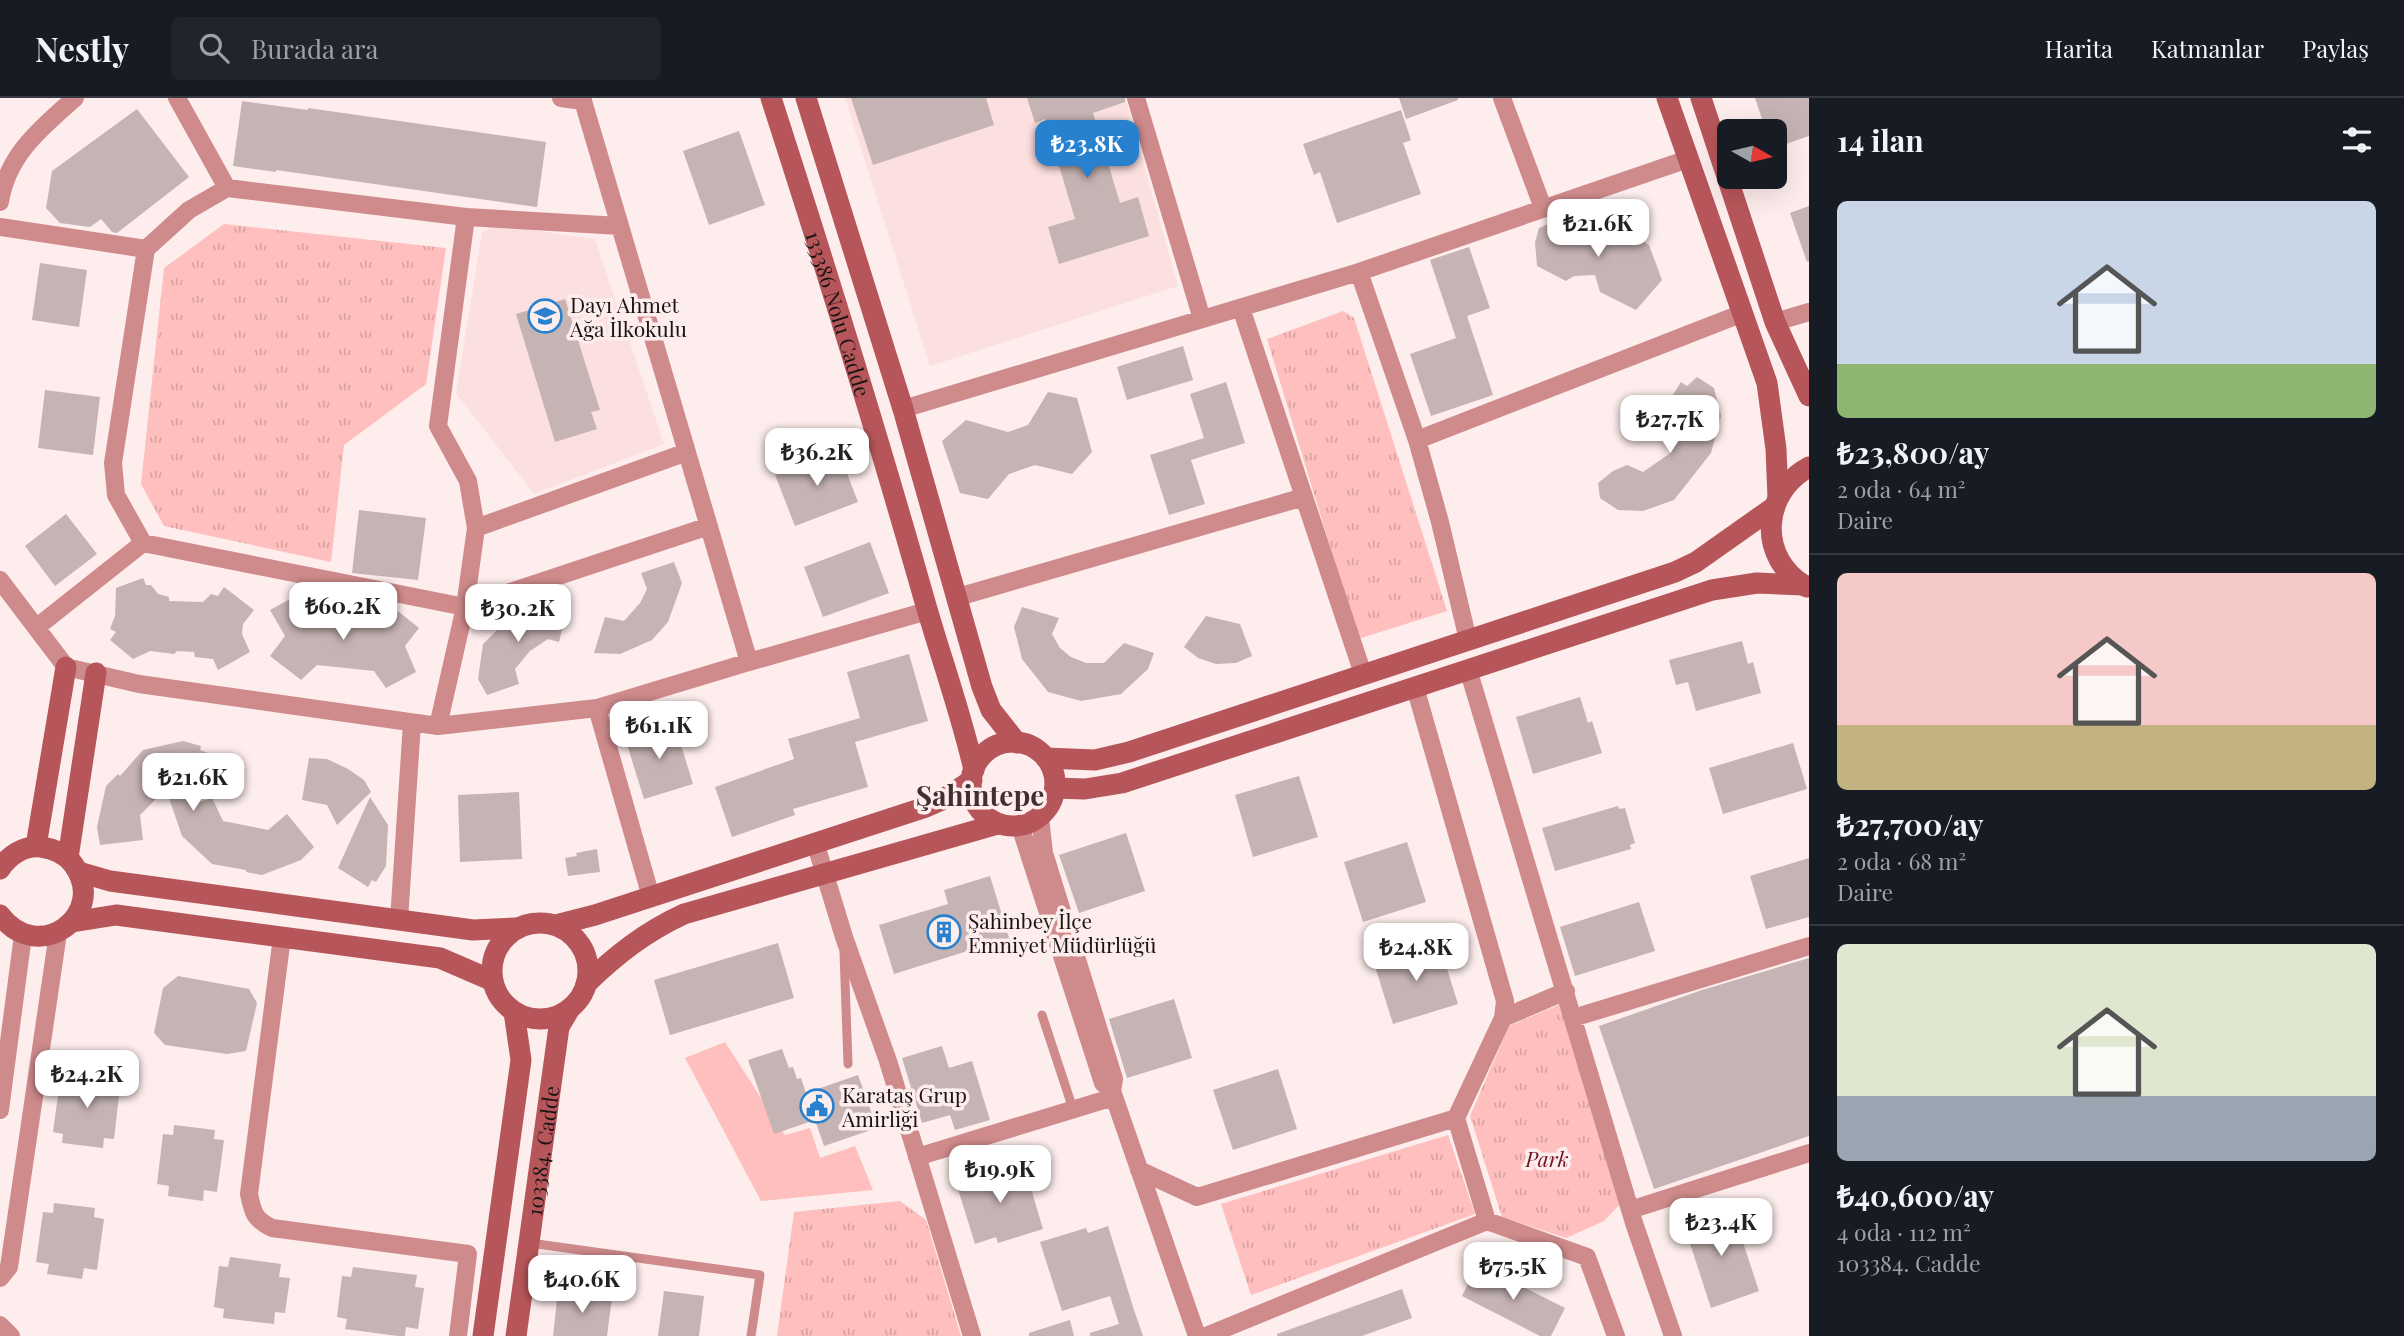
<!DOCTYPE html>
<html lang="tr">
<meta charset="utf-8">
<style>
:root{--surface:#171b24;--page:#20242c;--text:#f1f3f6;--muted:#9ea1a6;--line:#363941;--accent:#2881cf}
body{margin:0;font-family:"Playfair Display",serif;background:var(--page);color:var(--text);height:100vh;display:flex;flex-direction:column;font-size:26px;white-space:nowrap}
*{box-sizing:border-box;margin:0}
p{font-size:23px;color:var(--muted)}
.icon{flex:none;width:38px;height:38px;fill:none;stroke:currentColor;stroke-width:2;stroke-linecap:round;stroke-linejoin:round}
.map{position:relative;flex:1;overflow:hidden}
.sheet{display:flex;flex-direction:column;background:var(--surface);width:595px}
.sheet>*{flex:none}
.needle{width:46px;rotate:98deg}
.controls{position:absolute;left:1717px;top:21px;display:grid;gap:14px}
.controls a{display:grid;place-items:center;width:70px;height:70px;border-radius:10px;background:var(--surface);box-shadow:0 7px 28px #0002;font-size:35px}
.price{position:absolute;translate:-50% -60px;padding:0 16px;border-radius:14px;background:#fff;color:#222;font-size:23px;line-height:46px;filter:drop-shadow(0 2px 4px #0008)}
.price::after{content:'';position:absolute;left:50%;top:42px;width:21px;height:16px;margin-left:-10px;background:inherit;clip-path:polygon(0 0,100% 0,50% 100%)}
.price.active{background:var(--accent);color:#fff}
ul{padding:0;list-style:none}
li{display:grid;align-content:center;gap:14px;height:371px;padding:0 28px}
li+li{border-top:2px solid var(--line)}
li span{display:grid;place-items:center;height:217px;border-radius:10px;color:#555}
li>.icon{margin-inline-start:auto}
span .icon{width:126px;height:126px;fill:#fffc;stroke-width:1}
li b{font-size:30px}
h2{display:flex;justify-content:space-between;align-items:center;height:84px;padding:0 28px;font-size:30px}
header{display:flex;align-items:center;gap:42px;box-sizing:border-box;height:98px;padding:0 35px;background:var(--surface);border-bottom:2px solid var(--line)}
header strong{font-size:33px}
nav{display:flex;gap:38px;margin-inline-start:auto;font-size:24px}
.search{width:490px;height:63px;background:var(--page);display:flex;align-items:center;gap:18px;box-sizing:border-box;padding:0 24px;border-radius:10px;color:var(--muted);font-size:26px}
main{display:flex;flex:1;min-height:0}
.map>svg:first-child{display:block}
.built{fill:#fcdfdf}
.grass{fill:#febfbe}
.park{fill:url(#park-tufts)}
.building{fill:#c6b3b3}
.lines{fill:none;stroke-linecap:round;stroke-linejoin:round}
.lane{stroke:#cf8a8b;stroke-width:9}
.street{stroke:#cf8a8b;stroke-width:18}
.secondary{stroke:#b7565a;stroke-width:21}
.labels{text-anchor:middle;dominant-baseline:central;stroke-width:7;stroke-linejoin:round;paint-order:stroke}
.poi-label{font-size:21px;fill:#1b1515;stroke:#fdedec;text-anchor:start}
.street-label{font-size:21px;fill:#1b1515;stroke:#fdedec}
.park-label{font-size:21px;font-style:italic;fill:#701421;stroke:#fdedec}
.district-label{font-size:28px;font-weight:bold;fill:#3f3030;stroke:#fdedec}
</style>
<header>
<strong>Nestly</strong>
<div class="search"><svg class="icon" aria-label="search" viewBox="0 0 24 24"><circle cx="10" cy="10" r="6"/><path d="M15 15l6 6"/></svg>Burada ara</div>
<nav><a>Harita</a><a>Katmanlar</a><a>Paylaş</a></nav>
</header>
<main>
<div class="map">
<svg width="1809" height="1238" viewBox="0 0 1809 1238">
<defs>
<pattern id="park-tufts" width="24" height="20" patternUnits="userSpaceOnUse" patternTransform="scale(1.75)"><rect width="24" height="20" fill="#febfbe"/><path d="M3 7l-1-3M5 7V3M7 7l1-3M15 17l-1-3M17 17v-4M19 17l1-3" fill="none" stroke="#d9a3a2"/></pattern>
</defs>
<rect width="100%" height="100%" fill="#fdedec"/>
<path class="built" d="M845 0H1125L1178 188 930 268Z
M495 127 595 141 664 346 534 396 456 295 482 135Z"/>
<path class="grass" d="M725 944 785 1037 810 1030 820 1060 855 1048 873 1092 761 1103 685 960Z"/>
<path class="park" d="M224 126 446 150 426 286 344 347 331 464 164 428 141 386 164 170Z
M1343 213 1354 220 1447 513 1358 541 1267 241Z
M1561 906 1624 1102 1604 1123 1566 1140 1502 1119 1470 1018 1509 928Z
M1448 1037 1475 1116 1251 1197 1221 1106Z
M900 1103 926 1122 961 1238H777L794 1114Z"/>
<path class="building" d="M851 0H986L994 27 873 67Z
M1027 0H1125V4L1093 15 1120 105 1138 99 1149 138 1059 166 1048 129 1075 121 1045 21 1035 25Z
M1399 0H1458V2L1406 21Z
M1755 0H1809V38L1774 50V33H1766Z
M242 3 308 12V10L546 44 537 109 276 72V74L233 68Z
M137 11 189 79 117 135 112 134 101 121 90 129 60 125 46 110 52 73Z
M1401 12 1411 42 1403 45 1421 96 1337 125 1320 74 1314 77 1303 46Z
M739 33 765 107 709 127 683 53Z
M1809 108V163L1807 164 1790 115Z
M1571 116 1596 126 1607 136 1626 143 1634 137 1649 147 1662 182 1636 212 1600 194 1595 177 1574 178 1566 183 1537 168 1535 144 1539 130Z
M1469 149 1490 210 1467 218 1493 297 1431 318 1410 256 1456 240 1430 162Z
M40 165 87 172 79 229 32 222Z
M565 201 600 312 591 314 597 331 555 344 516 216Z
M1183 248 1193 282 1127 302 1117 269Z
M1697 279 1714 290 1721 318 1711 355 1674 402 1643 413 1618 412 1600 400 1598 385 1613 373 1627 367 1643 374 1669 356 1680 334 1683 311 1669 303 1681 284 1687 288Z
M1226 284 1245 345 1191 362 1205 406 1169 417 1150 357 1204 340 1190 296Z
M45 292 100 299 93 357 38 350Z
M1048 294 1077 300 1092 354 1072 376 1035 367 1009 376 988 401 960 395 942 343 966 322 1008 334 1028 327Z
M838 352 858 404 795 428 775 377Z
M359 412 426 420 418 482 352 475Z
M66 416 97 456 55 488 25 448Z
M870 444 889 495 823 519 804 469Z
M674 464 682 485 668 524 652 542 620 556 594 555 605 519 624 523 640 505 647 491 641 475Z
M143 480 146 487H151L158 496 169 499V503L203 504 211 496 218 498 224 489 254 512 243 526 242 536 250 554 218 572 213 561 195 559 194 554 177 553 174 556 150 553 133 561 110 542 116 534 110 531 115 518 116 490Z
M305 493 326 523 372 528 389 506 419 530 405 548 416 574 386 590 374 573 317 567 301 582 270 558 285 538 270 512Z
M550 504 568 508 559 544 548 541 530 553 515 571 519 586 487 597 478 581 483 546 510 519Z
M1022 509 1059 520 1052 536 1060 550 1071 559 1086 565H1104L1124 545 1154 555 1148 571 1121 596 1081 603 1048 594 1022 561 1014 529Z
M1206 518 1240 526 1252 558 1236 565 1216 566 1198 560 1184 549Z
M1742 543 1748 566 1753 564 1761 595 1696 613 1688 584 1676 587 1669 562Z
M909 556 928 623 855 644 868 689 793 711 795 717 732 739 715 689 794 661 788 641 860 620 847 574Z
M1580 599 1588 625 1592 623 1602 655 1533 676 1516 619Z
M674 624 693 686 644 701 625 640Z
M183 643 201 648 200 652 208 655 193 706 212 700 223 723 268 732 287 716 314 749 301 762 262 777 246 774V772L212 766 182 738 166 691 140 717 143 742 100 747 97 729 106 688 118 676 120 678 143 652Z
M1793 645 1807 691 1723 716 1709 670Z
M309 660 327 661 348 671 364 682 371 694 337 727 327 707 302 702Z
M1299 678 1318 739 1253 759 1235 697Z
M519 694 522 761 460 764 458 697Z
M370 699 388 727 386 768 376 784 372 782 368 789 338 770Z
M1618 708 1619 711 1625 710 1635 745 1630 747 1631 751 1555 773 1542 730Z
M1126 735 1145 793 1079 815 1059 757Z
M1407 744 1426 804 1363 824 1344 764Z
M597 751 600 774 568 778 565 760 577 758 576 755Z
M1809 760V819L1766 831 1750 778Z
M990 778 1009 840 894 876 879 827 948 806 944 792Z
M1639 804 1655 853 1575 878 1560 829Z
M778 845 794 900 670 937 654 882Z
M1439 845 1458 906 1393 926 1374 865Z
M1809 860V1038L1654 1091 1599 928 1702 892Z
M178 878 249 891 257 905 246 953 227 956 165 947 154 935 163 890Z
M1174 901 1192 960 1127 980 1109 921Z
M942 948 949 970 972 963 990 1022 955 1032 950 1017 922 1025 902 960Z
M782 951 789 970 793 969 797 981 801 980 806 995 858 977 877 1030 824 1048 815 1022 774 1036 748 962Z
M1278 971 1297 1031 1233 1052 1213 992Z
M74 973 109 978 108 988 120 990 114 1041 104 1040 103 1050 62 1045 63 1036 53 1034 60 983 73 985Z
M174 1027 215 1032 214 1041 224 1042 217 1094 204 1092 203 1103 168 1098 169 1088 157 1086 163 1036 173 1037Z
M1024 1067 1043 1131 998 1145 996 1139 975 1146 957 1088 979 1081 977 1076 1001 1069 1003 1074Z
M54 1105 95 1110 94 1119 104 1121 97 1172 84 1170 82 1181 47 1176 49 1166 36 1164 43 1114 53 1115Z
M1732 1111 1759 1193 1711 1210 1684 1127Z
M1108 1128 1134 1212 1143 1238H1090V1235L1119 1226 1110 1198 1062 1213 1040 1144 1086 1130 1088 1135Z
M230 1159 281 1166 279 1179 290 1180 285 1215 275 1214 274 1226 223 1220 224 1211 214 1209 219 1168 228 1169Z
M1478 1166 1565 1210 1551 1238H1540L1462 1198Z
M353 1169 417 1177 415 1189 424 1190 418 1231 406 1229 405 1238H398L345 1231 347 1221 337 1219 342 1178 351 1179Z
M1402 1191 1412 1220 1362 1238H1277V1236Z
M558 1193 612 1200 607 1238H553Z
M664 1193 704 1198 699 1238H658Z
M1070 1222 1074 1238H1029V1235Z"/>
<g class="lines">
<path class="lane" d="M844 855 848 966
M1042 917 1073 1011
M530 1145 760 1177 751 1238"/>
<path class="street" d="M177 0 227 90
M561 0 583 3V0
M1136 0 1202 221
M1502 0 1543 110
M583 3 749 564 927 513
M0 104C7 57 42 29 75 0
M620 128 466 119 227 90 189 112 146 151 113 365 116 397 143 445 465 509 709 428
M0 129 146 151
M1241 210 1363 576
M1775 224 1809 214
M903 311 1359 174
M1417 342 1743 215
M476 430 687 354
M0 482 66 569 139 586 438 628 597 610 749 564
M958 499 1304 399
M37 529 143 445
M1468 542 1440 424 1417 342 1359 174 1688 61
M1468 571 1634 1125 1673 1238
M1415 589 1505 903 1503 920 1456 1020 1487 1123
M597 610 651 799
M438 628 465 509 476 430 468 383 438 328 466 119
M1040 719 1044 755 1114 981 1112 993
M1020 728 1103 985 1112 993 1197 1238
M815 744 844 839 888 963 972 1238
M399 822 412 625
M282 839 249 1096C253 1115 254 1121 272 1130L468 1156 458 1238
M1503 920 1566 893
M1573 920 1809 848
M0 1012 23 837
M917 1059 1114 999
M1139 1072 1197 1099 1456 1020
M1630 1112 1809 1055
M0 1180 9 1169 58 835
M0 1227 11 1238
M1206 1238 1487 1123 1587 1159 1616 1238"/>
<g class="secondary">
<path id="s1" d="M771 0C825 167 877 335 925 504 941 560 961 615 974 672"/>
<path d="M806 0 903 311 982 589 991 612 1017 645"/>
<path d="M1667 0 1767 285 1776 351 1778 400"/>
<path d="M1701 0 1775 224 1809 298"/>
<path d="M1807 489C1757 461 1761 395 1809 369"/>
<circle cx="1013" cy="686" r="42"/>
<path d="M1046 660 1095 662 1129 654 1675 474 1696 464 1774 409"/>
<path d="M1055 690 1085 691 1122 685 1712 492 1757 485 1804 487"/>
<path d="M36 748 66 569"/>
<path d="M68 760 96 575"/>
<path d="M0 771C8 758 24 747 41 749 54 751 65 755 73 766 110 815 39 869 0 817"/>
<path d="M79 774 110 783 473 832 516 830"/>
<path d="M72 824 116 817 440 860 491 882"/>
<circle cx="540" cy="873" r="48"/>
<path d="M556 827 595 817 926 709 942 702 972 682"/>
<path d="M586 886C616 857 645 834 684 816L998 726"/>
<path d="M483 1238 521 962 514 914"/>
<path id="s2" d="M516 1238 559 929 569 912"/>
</g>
</g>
<defs>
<symbol id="school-ring" viewBox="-11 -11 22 22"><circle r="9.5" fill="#fdedec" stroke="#2881cf" stroke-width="1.5"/><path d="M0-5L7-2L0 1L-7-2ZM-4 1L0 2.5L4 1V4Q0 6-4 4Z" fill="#2881cf"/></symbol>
<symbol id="building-ring" viewBox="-11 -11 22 22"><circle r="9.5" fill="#fdedec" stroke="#2881cf" stroke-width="1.5"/><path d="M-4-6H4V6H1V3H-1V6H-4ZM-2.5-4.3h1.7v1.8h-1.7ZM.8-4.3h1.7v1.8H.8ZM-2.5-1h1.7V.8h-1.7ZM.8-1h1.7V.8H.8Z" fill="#2881cf"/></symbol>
<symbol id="civic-ring" viewBox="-11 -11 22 22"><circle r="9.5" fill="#fdedec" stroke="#2881cf" stroke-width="1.5"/><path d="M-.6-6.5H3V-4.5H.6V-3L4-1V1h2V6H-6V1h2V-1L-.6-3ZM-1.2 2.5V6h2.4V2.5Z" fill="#2881cf"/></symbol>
</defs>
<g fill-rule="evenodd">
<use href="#school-ring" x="526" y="199" width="38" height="38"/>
<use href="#building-ring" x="925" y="815" width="38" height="38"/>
<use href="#civic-ring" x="798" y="989" width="38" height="38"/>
</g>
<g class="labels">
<g class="poi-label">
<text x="570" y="206">Dayı Ahmet<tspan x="570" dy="24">Ağa İlkokulu</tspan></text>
<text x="968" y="822">Şahinbey İlçe<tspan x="968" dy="24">Emniyet Müdürlüğü</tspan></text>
<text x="842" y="996">Karataş Grup<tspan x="842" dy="24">Amirliği</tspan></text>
</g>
<g class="street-label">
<text stroke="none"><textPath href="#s1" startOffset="226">133386 Nolu Cadde</textPath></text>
<text stroke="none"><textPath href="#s2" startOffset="187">103384. Cadde</textPath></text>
</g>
<g class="park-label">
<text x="1547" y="1060">Park</text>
</g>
<g class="district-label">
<text x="980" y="696">Şahintepe</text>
</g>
</g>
</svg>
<div class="controls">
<a><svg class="needle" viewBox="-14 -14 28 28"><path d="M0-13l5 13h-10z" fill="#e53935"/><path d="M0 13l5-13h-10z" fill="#9ea1a6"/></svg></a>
</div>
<b class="price active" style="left:1087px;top:82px">₺23.8K</b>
<b class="price" style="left:1598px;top:161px">₺21.6K</b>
<b class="price" style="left:1670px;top:357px">₺27.7K</b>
<b class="price" style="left:817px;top:390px">₺36.2K</b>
<b class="price" style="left:343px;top:544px">₺60.2K</b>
<b class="price" style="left:518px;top:546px">₺30.2K</b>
<b class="price" style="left:659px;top:663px">₺61.1K</b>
<b class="price" style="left:193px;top:715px">₺21.6K</b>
<b class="price" style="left:1416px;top:885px">₺24.8K</b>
<b class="price" style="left:87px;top:1012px">₺24.2K</b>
<b class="price" style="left:1000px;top:1107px">₺19.9K</b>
<b class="price" style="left:1721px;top:1160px">₺23.4K</b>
<b class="price" style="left:1513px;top:1204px">₺75.5K</b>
<b class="price" style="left:582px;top:1217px">₺40.6K</b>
</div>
<section class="sheet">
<h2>14 ilan<svg class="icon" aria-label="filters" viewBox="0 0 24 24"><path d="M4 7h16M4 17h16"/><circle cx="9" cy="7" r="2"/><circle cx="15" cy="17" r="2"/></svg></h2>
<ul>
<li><span style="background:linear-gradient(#c9d6e8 75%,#8fb573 0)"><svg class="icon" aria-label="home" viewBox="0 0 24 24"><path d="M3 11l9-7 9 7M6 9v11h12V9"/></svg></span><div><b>₺23,800/ay</b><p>2 oda · 64 m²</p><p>Daire</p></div></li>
<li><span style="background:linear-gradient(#f6c9c9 70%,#c2b280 0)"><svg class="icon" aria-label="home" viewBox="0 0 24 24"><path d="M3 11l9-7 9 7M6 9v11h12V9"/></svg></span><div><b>₺27,700/ay</b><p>2 oda · 68 m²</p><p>Daire</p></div></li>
<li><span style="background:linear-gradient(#dfe7d0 70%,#9aa5b1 0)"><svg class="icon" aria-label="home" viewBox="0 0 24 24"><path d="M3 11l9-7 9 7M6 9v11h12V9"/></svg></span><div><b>₺40,600/ay</b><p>4 oda · 112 m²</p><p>103384. Cadde</p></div></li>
</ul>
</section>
</main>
